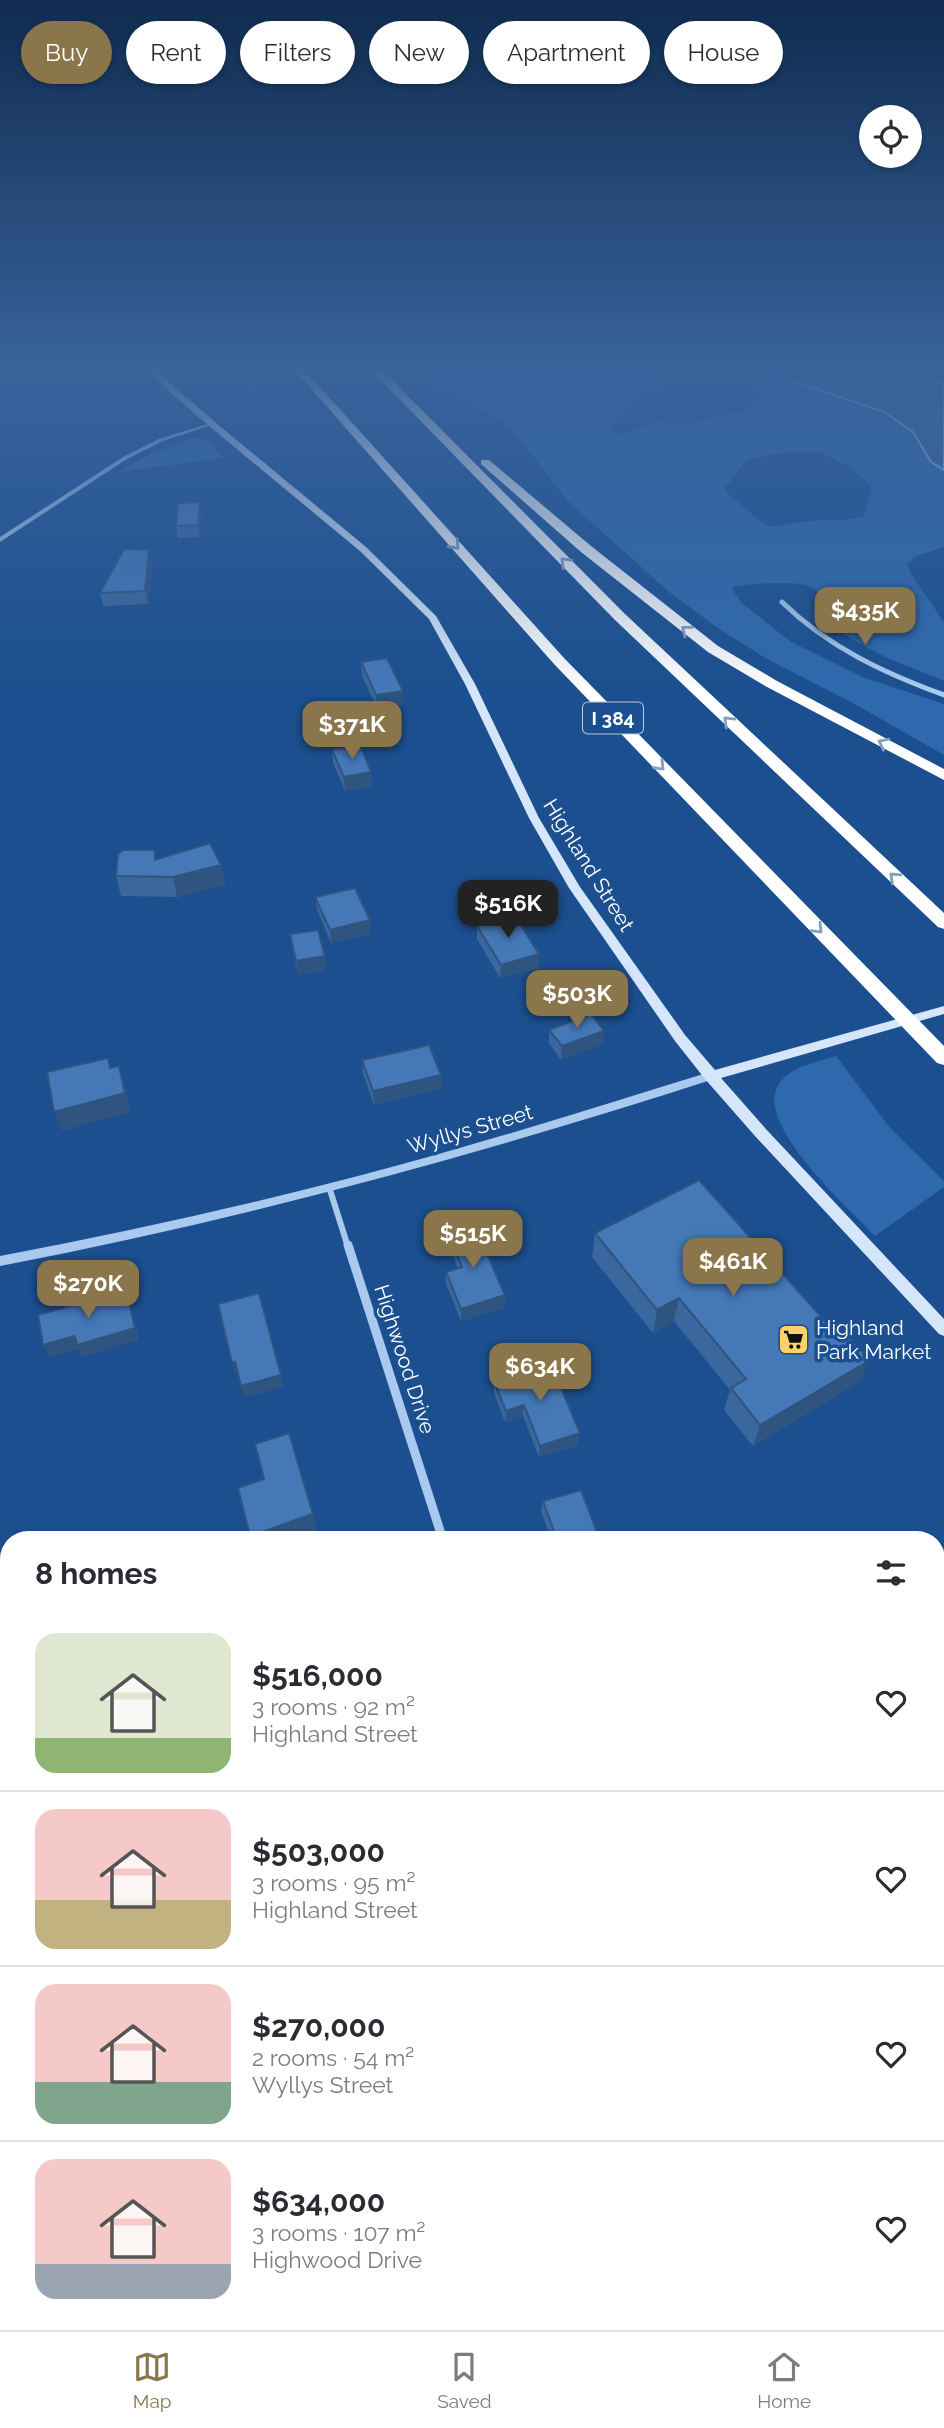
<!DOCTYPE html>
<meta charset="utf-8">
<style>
:root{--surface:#fff;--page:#f7f7f7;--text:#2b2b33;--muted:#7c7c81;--line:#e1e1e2;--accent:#8a764a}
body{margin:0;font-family:Raleway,sans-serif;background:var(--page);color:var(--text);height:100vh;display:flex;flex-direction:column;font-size:26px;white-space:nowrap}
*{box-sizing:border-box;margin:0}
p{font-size:23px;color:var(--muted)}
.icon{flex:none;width:38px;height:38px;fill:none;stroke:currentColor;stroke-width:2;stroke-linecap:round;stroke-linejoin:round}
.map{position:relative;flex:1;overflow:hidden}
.drawer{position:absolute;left:0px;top:1531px;width:945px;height:800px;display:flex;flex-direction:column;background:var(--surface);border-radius:28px 28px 0 0;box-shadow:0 2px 5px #0004}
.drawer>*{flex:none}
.banner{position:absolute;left:21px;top:21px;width:903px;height:63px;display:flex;gap:14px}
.controls{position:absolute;left:859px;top:105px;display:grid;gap:14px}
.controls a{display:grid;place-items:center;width:63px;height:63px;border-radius:50%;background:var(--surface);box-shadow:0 2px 5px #0004;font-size:35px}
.price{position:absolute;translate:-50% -60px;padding:0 16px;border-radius:14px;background:var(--accent);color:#fff;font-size:23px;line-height:46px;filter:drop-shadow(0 2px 4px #0008)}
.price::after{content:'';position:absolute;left:50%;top:42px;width:21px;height:16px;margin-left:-10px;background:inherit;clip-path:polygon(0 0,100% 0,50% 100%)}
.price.selected{background:#222;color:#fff}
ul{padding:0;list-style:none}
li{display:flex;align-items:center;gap:21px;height:175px;padding:0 35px}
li+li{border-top:2px solid var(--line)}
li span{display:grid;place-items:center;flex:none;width:196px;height:140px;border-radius:21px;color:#555}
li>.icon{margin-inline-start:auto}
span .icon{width:84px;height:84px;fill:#fffc;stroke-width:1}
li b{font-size:30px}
h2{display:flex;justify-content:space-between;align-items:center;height:84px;padding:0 35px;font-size:30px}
.pill{padding:0 24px;border-radius:32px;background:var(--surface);box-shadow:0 2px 5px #0004;font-size:24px;line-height:63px}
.pill.selected{background:var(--accent);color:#fff}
.tabs{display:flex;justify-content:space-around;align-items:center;height:98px;border-top:2px solid var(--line);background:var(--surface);font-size:19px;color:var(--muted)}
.tabs a{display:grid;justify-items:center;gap:4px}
.tabs .selected{color:var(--accent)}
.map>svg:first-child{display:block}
.green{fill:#2e69ad;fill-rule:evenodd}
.water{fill:#3c6290;stroke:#9cc4f0;stroke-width:2}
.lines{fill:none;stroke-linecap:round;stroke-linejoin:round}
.minor-far3{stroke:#a9c9ee;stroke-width:5}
.minor-far2{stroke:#a9c9ee;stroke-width:6}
.minor-far1{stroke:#a9c9ee;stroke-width:9}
.minor{stroke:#a9c9ee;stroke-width:10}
.tertiary{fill:#a9c9ee;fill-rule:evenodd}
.secondary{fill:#d6e6fa;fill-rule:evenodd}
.motorway{fill:#fff;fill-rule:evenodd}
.wall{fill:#3a679d}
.shaded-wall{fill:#305480}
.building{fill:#4478b7;stroke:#305480;stroke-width:2}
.oneway{stroke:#829ec1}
.labels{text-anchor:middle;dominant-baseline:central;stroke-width:7;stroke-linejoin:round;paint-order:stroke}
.shield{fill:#1b4f8f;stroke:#bbcadd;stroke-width:2}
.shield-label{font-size:19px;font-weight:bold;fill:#fff}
.street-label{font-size:21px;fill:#fff;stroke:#1b4f8f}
.poi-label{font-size:21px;fill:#fff;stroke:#1b4f8f;text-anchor:start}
</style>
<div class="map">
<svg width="944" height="2330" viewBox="0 0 944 2330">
<rect width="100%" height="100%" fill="#1b4f8f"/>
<path class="green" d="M415 366H944V547L917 556 907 564 911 574 944 622V681C910 666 873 655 843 633 826 621 829 595 809 586 799 581 741 583 731 588L742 603 791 642 865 678 944 704V755L851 702 765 658 715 626 668 591 569 502 511 428 438 385ZM682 378C706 379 754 376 773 391L743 411 713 416 694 424 656 422 623 434 612 432 615 422 642 388ZM820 451 851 468 870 485 871 489 864 516C845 522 828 519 809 521 772 525 775 536 744 507 738 501 729 497 724 489L747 460 772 454Z
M193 438 206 439 224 458 118 472 147 456Z
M836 1056 891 1129 944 1181V1187L875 1236C850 1209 752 1123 779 1084 791 1066 817 1062 836 1056Z"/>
<path class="water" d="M769 366H893L895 370 902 372 944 383V470L931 462 913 432 884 412 791 380Z"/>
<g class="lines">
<path class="minor-far3" d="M782 602C828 647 884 673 944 695"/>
<path class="minor-far2" d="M330 1190 348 1247"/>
<path class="minor-far1" d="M348 1245 443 1540"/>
<path class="minor" d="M366 2330 375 2322"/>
<path class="tertiary" d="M210 423 215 424 163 441 127 459 0 542V537L123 457 159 439Z
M710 1072 716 1076 714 1079C478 1155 244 1219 0 1266V1256C120 1233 240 1207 358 1176 477 1145 593 1108 710 1072Z"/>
<path class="secondary" d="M147 366H154L170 383 215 422 366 547 436 616 475 684 539 818 580 887 685 1035 715 1070 944 1006V1014L721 1078 765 1128 944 1319V1336L939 1334 755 1136 705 1079 675 1041 569 888 529 818 465 684 429 619 360 551 209 426 164 387Z"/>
<path class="motorway" d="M291 366H301L564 658 944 1046V1065L937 1063 554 664Z
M367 366H378L625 614 944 913V929L938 927 615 620Z
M481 460H489L591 546 718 646 777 681 944 769V780L767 687 708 652 581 552 481 464Z"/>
</g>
<path class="wall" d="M202 515 200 537 178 538 176 526Z
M149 550 152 563 148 604 103 606 100 593Z
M361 662 404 704 377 708 362 676Z
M332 750 371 772 372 786 345 791 333 763Z
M158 859 221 865 225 885 177 897 121 896 116 876Z
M315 897 370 920 371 934 331 943 317 910Z
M477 926 539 968 500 978 477 939Z
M290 934 325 956 326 970 298 975 292 948Z
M549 1030 603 1044 561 1060 549 1043Z
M362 1060 442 1089 374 1105 363 1074Z
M448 1232 505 1295 504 1308 461 1321 446 1284V1272L458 1268 448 1245Z
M595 1233 859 1382 753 1446 724 1410 730 1390 674 1321 653 1333 592 1257Z
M494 1381 578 1445 539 1457 523 1416 505 1422 494 1393Z
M543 1501 600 1540H552L541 1512Z
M634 2322H757L754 2330H713L706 2325 705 2330H631Z"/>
<path class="shaded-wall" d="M200 502 202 515 200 537 198 525Z
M149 550 152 563 148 604 145 591Z
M403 691 404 704 377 708 376 695Z
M371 772 372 786 345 791 344 777Z
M221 865 225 885 177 897 173 877Z
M370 920 371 934 331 943 330 930Z
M539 954V968L500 978 501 965Z
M325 956 326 970 298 975 296 961Z
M604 1031 603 1044 561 1060 562 1046Z
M119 1066 125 1086 131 1112 62 1131 54 1112Z
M441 1075 442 1089 374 1105 373 1091Z
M126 1290 131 1302 139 1340 82 1357 78 1349 49 1357 43 1345Z
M505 1295 504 1308 461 1321V1309Z
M679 1298 674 1321 653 1333 657 1310Z
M870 1360 859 1382 753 1446 760 1425Z
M235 1362 239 1374 235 1375 232 1363Z
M281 1375 283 1387 244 1398 241 1386Z
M524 1405 523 1416 505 1422 506 1411Z
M580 1433 578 1445 539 1457 540 1446Z
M313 1514 317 1530 287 1540H251L250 1536Z"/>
<path class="building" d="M200 502 198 525 176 526 178 503Z
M124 549 149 550 145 591 100 593Z
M387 658 403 691 376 695 361 662Z
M360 745 371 772 344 777 332 750Z
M210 843 221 865 173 877 116 876 118 854 123 850H155V860Z
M355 888 370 920 330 930 315 897Z
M515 916 539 954 501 965 477 926Z
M318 930 325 956 296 961 290 934Z
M591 1014 604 1031 562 1046 549 1030Z
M429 1045 441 1075 373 1091 362 1060Z
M108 1058 110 1068 119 1066 125 1093 54 1112 47 1072Z
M699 1180 833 1330 840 1327 870 1360 760 1425 731 1388 746 1379 679 1298 657 1310 595 1233Z
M474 1224 505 1295 461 1309 446 1272 462 1267 448 1232Z
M126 1290 135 1328 77 1345 75 1336 43 1345 38 1315Z
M259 1293 281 1375 241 1386 235 1362 232 1363 218 1304Z
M551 1364 580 1433 540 1446 524 1405 506 1411 494 1381Z
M289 1433 313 1514 250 1536 238 1488 264 1479 255 1444Z
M581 1490 600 1540H557L543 1501Z
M640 2322H757L754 2330H715L707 2324 705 2330H638Z"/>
<defs><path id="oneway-chevron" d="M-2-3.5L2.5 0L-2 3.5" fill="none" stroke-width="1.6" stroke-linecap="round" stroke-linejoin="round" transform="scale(1.75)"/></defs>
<g class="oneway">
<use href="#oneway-chevron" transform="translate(455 545) rotate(48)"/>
<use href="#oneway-chevron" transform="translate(565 562) rotate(-135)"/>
<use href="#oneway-chevron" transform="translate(686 630) rotate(-142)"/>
<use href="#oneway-chevron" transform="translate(728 721) rotate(-136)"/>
<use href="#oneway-chevron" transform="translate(883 743) rotate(-153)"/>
<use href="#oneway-chevron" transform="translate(660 766) rotate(46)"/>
<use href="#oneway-chevron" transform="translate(894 877) rotate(-137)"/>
<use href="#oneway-chevron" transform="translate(818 929) rotate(46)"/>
</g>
<linearGradient id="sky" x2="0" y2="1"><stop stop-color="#0f2b4f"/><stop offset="0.53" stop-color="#39639b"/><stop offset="1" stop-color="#39639b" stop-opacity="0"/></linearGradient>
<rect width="944" height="692" fill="url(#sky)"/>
<defs>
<symbol id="supermarket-square" viewBox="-11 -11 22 22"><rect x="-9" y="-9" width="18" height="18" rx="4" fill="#ffd166" stroke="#1b4f8f"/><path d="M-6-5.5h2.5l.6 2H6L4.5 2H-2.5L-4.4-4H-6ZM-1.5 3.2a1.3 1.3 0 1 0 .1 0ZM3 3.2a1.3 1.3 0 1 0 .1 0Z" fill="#111"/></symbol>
</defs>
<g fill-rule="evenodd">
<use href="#supermarket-square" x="776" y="1322" width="35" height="35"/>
</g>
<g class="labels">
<rect class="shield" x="583" y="702.5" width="60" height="31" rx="5"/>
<g class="shield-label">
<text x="613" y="718">I 384</text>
</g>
<g class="street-label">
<text transform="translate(589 865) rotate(58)">Highland Street</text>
<text transform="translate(470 1129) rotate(-16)">Wyllys Street</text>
<text transform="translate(405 1359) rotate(72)">Highwood Drive</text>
</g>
<g class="poi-label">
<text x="816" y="1327">Highland<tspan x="816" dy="24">Park Market</tspan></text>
</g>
</g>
</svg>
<div class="controls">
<a><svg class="icon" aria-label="locate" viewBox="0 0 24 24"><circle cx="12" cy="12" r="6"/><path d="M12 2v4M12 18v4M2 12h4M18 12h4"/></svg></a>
</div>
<b class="price" style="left:865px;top:647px">$435K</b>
<b class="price" style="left:352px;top:761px">$371K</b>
<b class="price selected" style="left:508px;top:940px">$516K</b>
<b class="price" style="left:577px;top:1030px">$503K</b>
<b class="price" style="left:473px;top:1270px">$515K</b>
<b class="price" style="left:733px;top:1298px">$461K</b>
<b class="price" style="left:88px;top:1320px">$270K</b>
<b class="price" style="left:540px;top:1403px">$634K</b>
<div class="banner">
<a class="pill selected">Buy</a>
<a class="pill">Rent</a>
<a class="pill">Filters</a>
<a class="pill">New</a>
<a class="pill">Apartment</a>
<a class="pill">House</a>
</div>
<section class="drawer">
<h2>8 homes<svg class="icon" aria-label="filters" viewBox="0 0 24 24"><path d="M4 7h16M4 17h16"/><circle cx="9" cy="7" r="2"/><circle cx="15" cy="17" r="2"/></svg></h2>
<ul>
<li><span style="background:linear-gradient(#dfe7d0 75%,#8fb573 0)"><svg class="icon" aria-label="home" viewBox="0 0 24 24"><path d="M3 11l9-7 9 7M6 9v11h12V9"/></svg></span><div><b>$516,000</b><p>3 rooms · 92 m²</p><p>Highland Street</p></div><svg class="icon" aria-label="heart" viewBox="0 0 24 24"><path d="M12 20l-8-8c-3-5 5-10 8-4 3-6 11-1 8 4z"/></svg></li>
<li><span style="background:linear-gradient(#f6c9c9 65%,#c2b280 0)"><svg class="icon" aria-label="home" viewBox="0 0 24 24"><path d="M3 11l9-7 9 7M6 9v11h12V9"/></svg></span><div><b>$503,000</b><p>3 rooms · 95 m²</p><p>Highland Street</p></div><svg class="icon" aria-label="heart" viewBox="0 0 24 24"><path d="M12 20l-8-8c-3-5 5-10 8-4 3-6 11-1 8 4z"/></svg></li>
<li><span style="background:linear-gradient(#f6c9c9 70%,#7fa58c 0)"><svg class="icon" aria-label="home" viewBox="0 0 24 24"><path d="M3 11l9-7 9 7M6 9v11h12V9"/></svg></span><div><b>$270,000</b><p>2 rooms · 54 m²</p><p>Wyllys Street</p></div><svg class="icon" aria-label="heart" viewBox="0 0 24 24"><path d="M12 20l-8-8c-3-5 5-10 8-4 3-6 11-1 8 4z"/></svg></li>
<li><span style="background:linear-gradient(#f6c9c9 75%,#9aa5b1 0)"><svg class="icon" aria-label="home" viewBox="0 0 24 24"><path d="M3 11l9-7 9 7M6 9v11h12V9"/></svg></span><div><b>$634,000</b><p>3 rooms · 107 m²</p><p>Highwood Drive</p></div><svg class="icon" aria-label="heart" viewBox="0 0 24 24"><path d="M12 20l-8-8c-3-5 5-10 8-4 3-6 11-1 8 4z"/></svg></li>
</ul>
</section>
</div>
<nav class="tabs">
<a class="selected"><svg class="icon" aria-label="map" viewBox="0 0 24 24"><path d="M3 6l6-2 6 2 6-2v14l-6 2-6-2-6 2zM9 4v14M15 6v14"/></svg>Map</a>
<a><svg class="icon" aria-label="saved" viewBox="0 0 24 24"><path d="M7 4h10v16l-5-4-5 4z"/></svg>Saved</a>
<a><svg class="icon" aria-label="home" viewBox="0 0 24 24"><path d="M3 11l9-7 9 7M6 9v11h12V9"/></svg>Home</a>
</nav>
